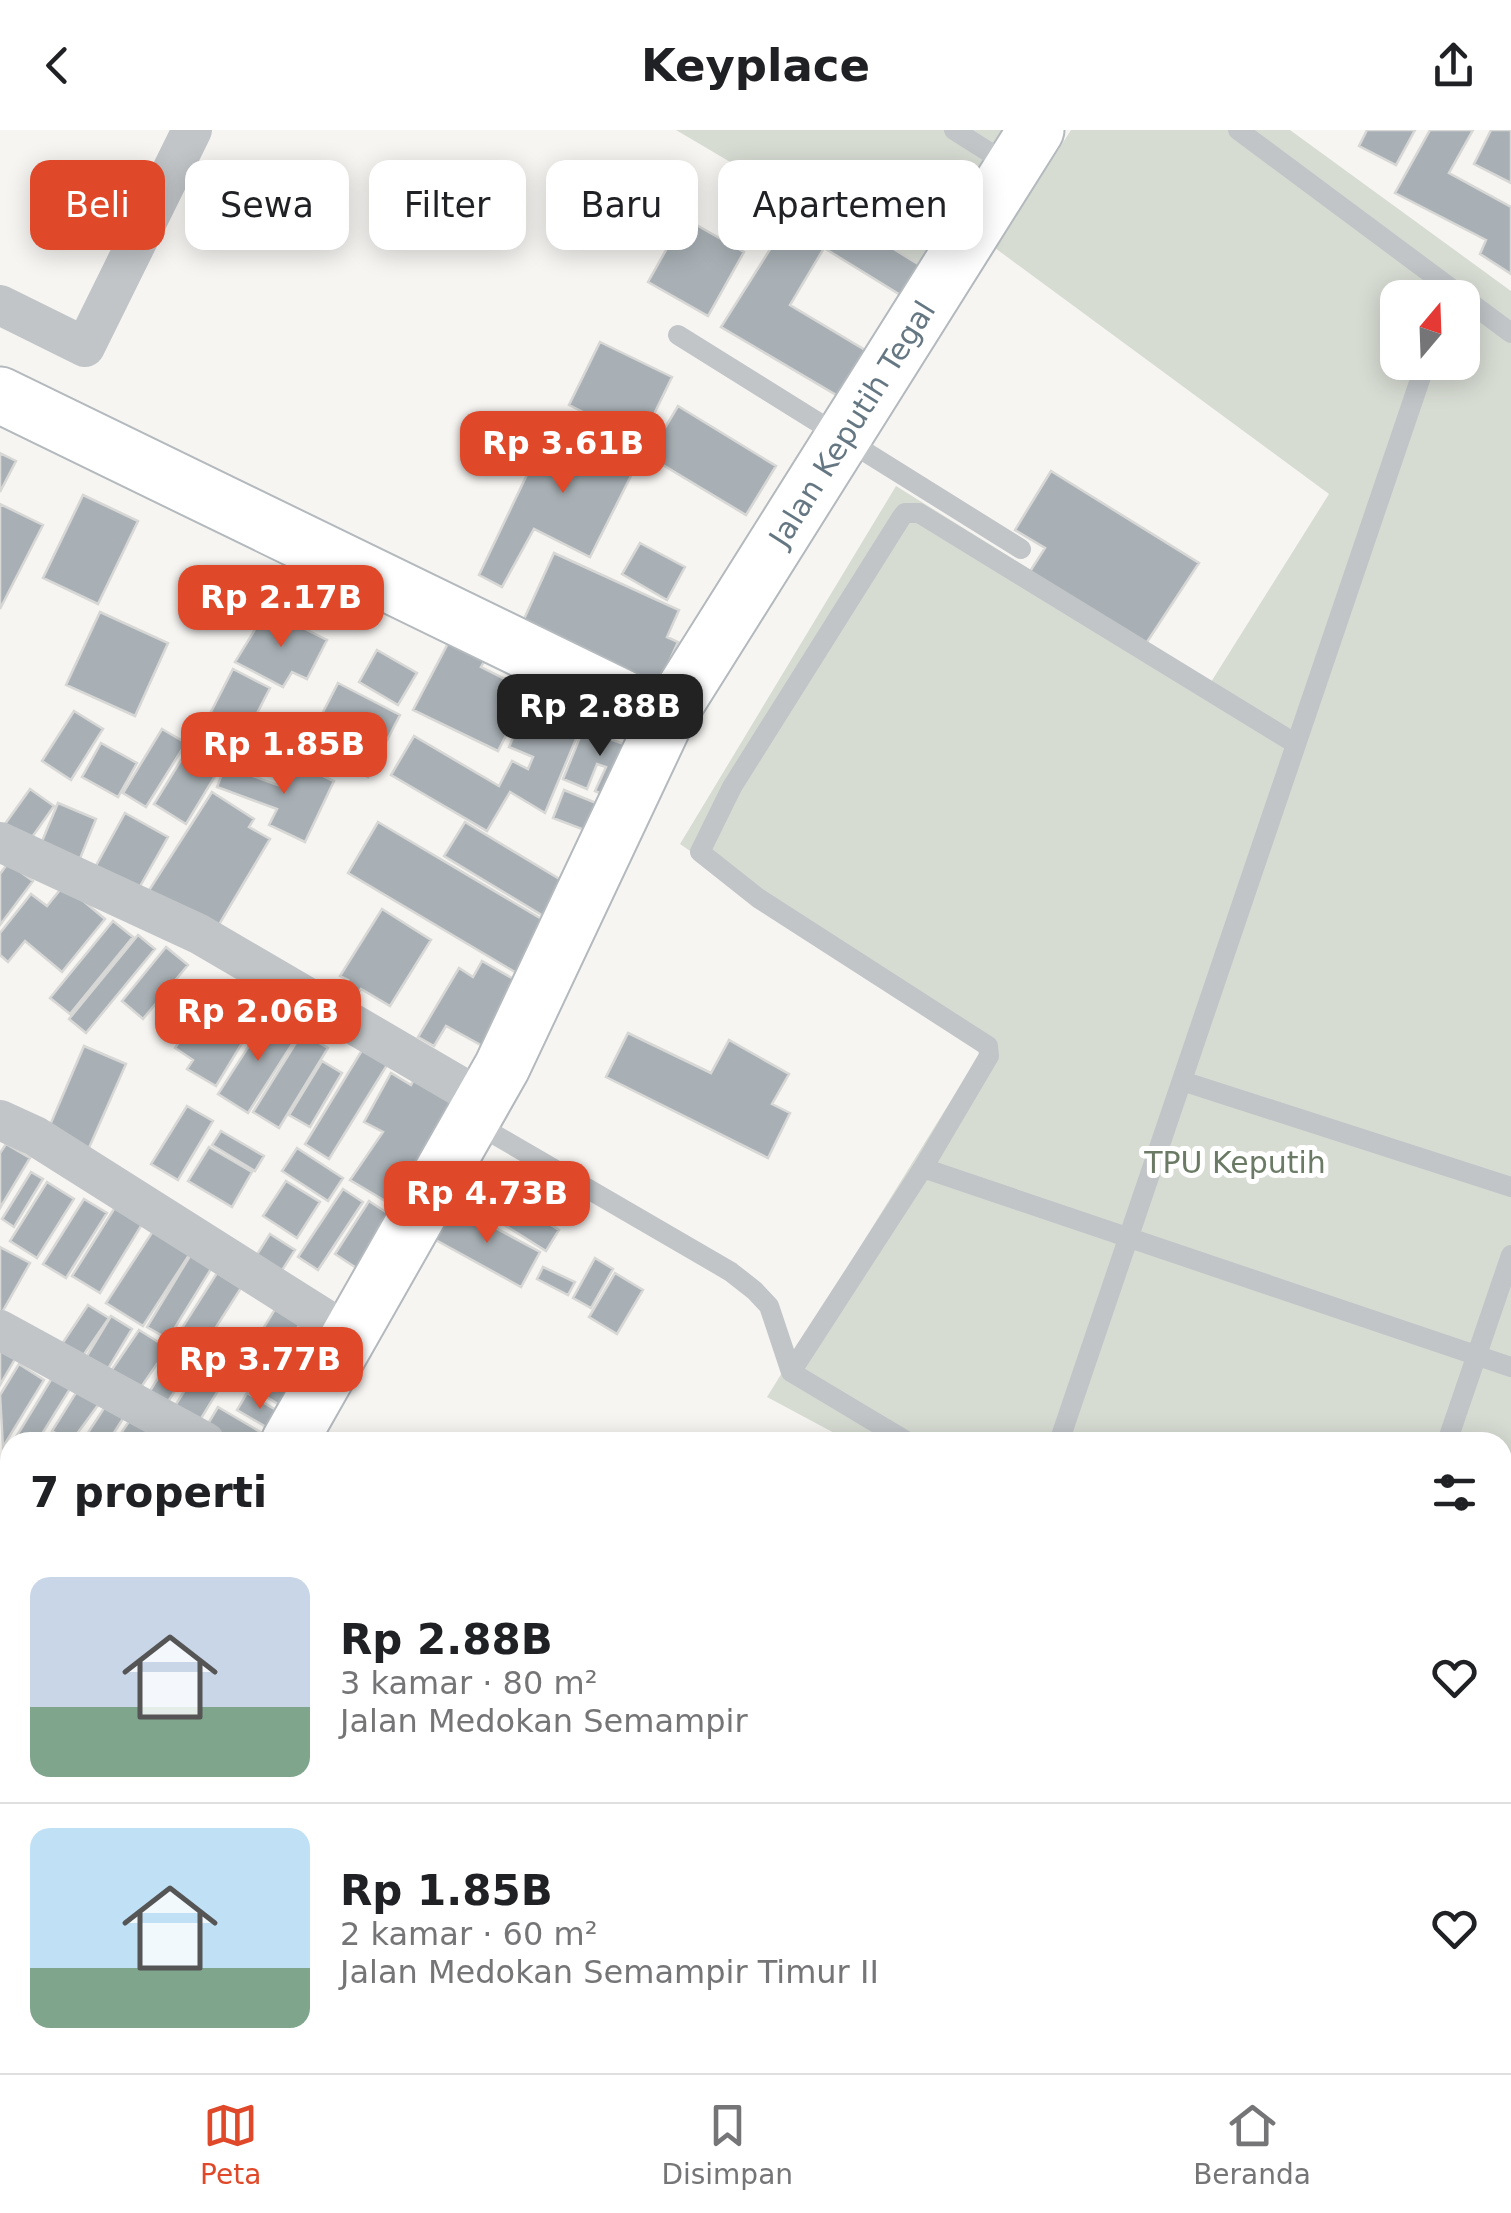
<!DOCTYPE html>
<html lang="id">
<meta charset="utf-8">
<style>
:root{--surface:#fff;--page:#f2f2f2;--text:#202124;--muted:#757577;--line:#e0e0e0;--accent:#df4929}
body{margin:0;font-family:"DejaVu Sans",sans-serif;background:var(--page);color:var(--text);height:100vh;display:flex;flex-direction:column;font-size:38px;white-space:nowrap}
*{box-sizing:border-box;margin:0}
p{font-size:32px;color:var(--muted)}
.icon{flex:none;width:55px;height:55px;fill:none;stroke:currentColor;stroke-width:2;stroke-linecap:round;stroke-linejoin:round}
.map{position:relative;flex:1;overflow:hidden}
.side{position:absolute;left:0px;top:1302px;width:1512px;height:642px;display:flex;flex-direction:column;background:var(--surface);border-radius:30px 30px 0 0;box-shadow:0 5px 25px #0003}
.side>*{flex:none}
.top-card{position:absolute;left:30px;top:30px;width:1000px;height:90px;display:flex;gap:20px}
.needle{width:65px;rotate:19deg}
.buttons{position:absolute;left:1380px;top:150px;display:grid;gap:20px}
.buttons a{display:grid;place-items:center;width:100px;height:100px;border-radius:20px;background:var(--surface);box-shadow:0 5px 25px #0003;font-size:50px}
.price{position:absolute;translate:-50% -85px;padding:0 22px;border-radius:20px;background:var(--accent);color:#fff;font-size:32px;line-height:65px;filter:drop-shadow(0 2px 5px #0008)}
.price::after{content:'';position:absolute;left:50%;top:60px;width:30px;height:22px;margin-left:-15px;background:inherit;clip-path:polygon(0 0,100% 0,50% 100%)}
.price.active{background:#222;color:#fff}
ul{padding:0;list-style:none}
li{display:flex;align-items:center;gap:30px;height:250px;padding:0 30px}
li+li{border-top:2px solid var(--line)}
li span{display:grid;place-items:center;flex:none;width:280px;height:200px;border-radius:20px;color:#555}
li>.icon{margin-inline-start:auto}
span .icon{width:120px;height:120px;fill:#fffc;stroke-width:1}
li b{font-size:42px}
h2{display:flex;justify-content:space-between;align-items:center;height:120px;padding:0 30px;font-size:42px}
.chip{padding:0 35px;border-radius:20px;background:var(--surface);box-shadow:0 5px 25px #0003;font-size:35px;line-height:90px}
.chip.active{background:var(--accent);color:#fff}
header{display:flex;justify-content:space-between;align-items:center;height:130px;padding:0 30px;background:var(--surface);font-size:45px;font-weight:700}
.menu{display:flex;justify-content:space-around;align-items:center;height:140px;border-top:2px solid var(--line);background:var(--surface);font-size:28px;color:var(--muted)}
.menu a{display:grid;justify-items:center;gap:5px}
.menu .active{color:var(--accent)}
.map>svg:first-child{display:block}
.green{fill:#d7dcd3;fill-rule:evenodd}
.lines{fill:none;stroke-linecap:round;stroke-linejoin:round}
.canal{stroke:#b7c4c7;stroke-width:38}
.building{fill:#a8b0b5;stroke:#d7d7d5;stroke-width:2.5}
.secondary-casing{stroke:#b3b9bd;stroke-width:59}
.lane{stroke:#c1c5c8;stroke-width:20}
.street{stroke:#c1c5c8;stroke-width:40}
.secondary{stroke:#fff;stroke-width:55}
.labels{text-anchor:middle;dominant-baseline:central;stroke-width:10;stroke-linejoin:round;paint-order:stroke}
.street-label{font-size:30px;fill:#657783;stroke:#fff}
.park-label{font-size:30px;fill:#6a7a64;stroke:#fff}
</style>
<header><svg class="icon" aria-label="back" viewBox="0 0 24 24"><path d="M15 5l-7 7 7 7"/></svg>Keyplace<svg class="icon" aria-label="share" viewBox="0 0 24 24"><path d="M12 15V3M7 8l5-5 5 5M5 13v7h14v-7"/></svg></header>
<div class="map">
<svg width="1511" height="1943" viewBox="0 0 1511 1943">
<rect width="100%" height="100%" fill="#f6f5f2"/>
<path class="green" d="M676 0H1011L916 142Z
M1071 0H1290L1511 161V1680L1502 1675V1312H851L767 1267 981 922 680 714 896 356 1211 552 1329 364 995 118ZM1398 168H1462V232H1398Z"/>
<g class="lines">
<path class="canal" d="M0 1538 10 1542
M644 1935 648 1943"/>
</g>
<path class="building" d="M1367 0H1415L1396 35 1359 16Z
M1430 0H1473L1449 43 1511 77V144L1480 124 1486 110 1395 63Z
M1491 0H1511V53L1474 34Z
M791 55 926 139 907 169 824 118 790 175 865 220 838 266 721 197 786 94 772 86Z
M684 88 744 122 708 186 648 152Z
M600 212 672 247 641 311 569 275Z
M678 276 776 336 746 385 648 326Z
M555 286 640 328 590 427 534 399 502 457 479 445Z
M0 323 16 331 0 362Z
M1051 341 1199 433 1145 515 1029 443 1045 418 1015 400Z
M83 365 138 391 98 474 43 448Z
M0 374 43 395 0 479Z
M640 413 685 437 667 470 622 444Z
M554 423 679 480 667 507 678 512 658 556 519 500Z
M267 480 327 510 307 549 292 542 283 557 235 532Z
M100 482 168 513 135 586 66 555Z
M454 502 490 521 481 537 529 561 498 621 413 580Z
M377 520 417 543 398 575 359 552Z
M233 539 270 558 245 607 266 618 257 635 197 609Z
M338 553 400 585 368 647 306 615Z
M533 562 559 574 554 586 581 597 545 683 510 662 487 701 391 645 414 606 499 656 512 631 528 639 533 627 509 617Z
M74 581 103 599 71 650 42 631Z
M589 585 612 594 607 608 638 619 616 670 595 661 606 637 597 634 587 659 563 649Z
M162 599 186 613 146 677 123 663Z
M101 613 137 633 118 667 82 647Z
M191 614 223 633 186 694 154 674Z
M297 634 334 651 305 712 269 695 277 679 217 657 225 636 286 658Z
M30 659 54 676 23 720 0 701Z
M564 660 611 679 600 706 553 688Z
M212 662 254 689 249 697 270 709 214 803 146 765Z
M58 673 96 689 79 731 40 716Z
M125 683 168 707 135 765 93 741Z
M378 692 555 797 525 848 348 743Z
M465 692 566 753 545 787 444 726Z
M8 733 33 751 0 795V744Z
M64 755 105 789 62 842 25 811 8 832 0 825V803L31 764 47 776Z
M382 779 431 810 390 876 361 859 353 872 339 863 348 850 340 846Z
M113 791 133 807 70 884 50 868Z
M138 805 155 819 86 903 69 889Z
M166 817 188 835 143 889 122 871Z
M482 831 517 851 488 919 446 896 434 916 418 907 459 838 473 847Z
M219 853 264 877 216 956 187 939 193 930 175 918Z
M268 886 298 905 248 983 218 964Z
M302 903 328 918 279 998 253 982Z
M628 903 711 943 729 910 789 944 772 974 790 983 768 1028 606 947Z
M367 912 392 927 329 1029 305 1014Z
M84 916 126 934 88 1020 47 1002Z
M322 931 342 943 310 997 289 985Z
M418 942 463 968 421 1041 410 1034 387 1072 350 1050 383 1002 364 992 391 943 411 955Z
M187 976 213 991 178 1050 151 1034Z
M221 1001 264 1026 255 1041 212 1015Z
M6 1014 30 1028 0 1078V1023Z
M209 1017 252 1042 232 1077 188 1051Z
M297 1018 343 1048 328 1071 282 1041Z
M31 1042 43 1049 14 1097 2 1089Z
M466 1042 559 1100 546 1121 453 1063Z
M286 1051 320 1072 297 1108 263 1086Z
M47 1052 74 1069 37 1128 10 1111Z
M343 1059 363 1072 318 1140 298 1127Z
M84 1069 107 1083 66 1148 43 1134Z
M119 1071 146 1088 100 1163 72 1146Z
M369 1071 401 1092 367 1145 335 1124Z
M453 1075 540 1122 521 1157 434 1109Z
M157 1095 193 1119 143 1196 106 1173Z
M270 1104 295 1120 279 1145 254 1129Z
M0 1117 30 1133 0 1186Z
M193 1121 214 1134 168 1209 147 1197Z
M595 1128 613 1139 591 1178 573 1168Z
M543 1137 575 1152 568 1165 537 1149Z
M217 1143 241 1158 199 1224 175 1209Z
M615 1143 643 1160 617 1204 589 1187Z
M280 1171 305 1186 258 1261 234 1246Z
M88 1175 109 1188 78 1233 58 1220Z
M111 1186 132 1199 103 1247 82 1234Z
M304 1198 334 1216 292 1283 262 1264Z
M139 1200 168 1218 135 1266 107 1247Z
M0 1220 15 1229 0 1255Z
M175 1221 193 1232 161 1283 143 1272Z
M19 1234 44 1250 3 1317 0 1265Z
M200 1236 224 1251 197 1295 173 1279Z
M52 1248 70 1259 37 1312H13Z
M82 1253 104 1267 71 1312 52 1301Z
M247 1263 283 1284 273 1301 237 1280Z
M108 1272 126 1284 108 1312H82Z
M218 1277 269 1307 266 1312H210L200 1307Z
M130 1290 153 1304 148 1312H115Z
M7 1329 10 1365 2 1378 0 1340Z
M0 1400 10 1407V1459L0 1473Z
M0 1568 10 1573V1590L0 1585Z
M3 1593 10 1597V1629L0 1623Z
M0 1630 10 1636V1646L0 1664Z
M1502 1705 1511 1710V1743L1505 1752Z
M1502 1787 1511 1790V1827L1502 1824Z
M7 1797 10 1798V1824L0 1820Z
M0 1822 10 1826V1857L0 1853Z
M0 1858 10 1862V1935H45L41 1943H22L0 1934Z
M1502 1879 1511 1882V1943H1485L1454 1935H1502Z
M127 1935H167L161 1943H134Z
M225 1935H256L251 1943H234Z
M498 1935H548L541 1943H495Z
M784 1935H815L827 1938 826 1943H783Z
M930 1935H958L957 1943H929Z
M963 1935H1016L1015 1943H962Z
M1138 1935H1178L1177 1943H1137Z
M1196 1935H1235L1234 1943H1194Z
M1268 1935H1354L1352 1943H1266Z"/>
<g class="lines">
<defs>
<g id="secondary">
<path d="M0 265 666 589"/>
<path id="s1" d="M289 1312 502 937 666 589 1036 0"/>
<path d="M0 1761 10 1744"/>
</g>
</defs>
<use href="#secondary" class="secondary-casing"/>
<path class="lane" d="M954 0 1011 36
M1238 0 1511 203
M678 205 1021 419
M1182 951 1511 1057
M473 992 731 1142 754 1160 769 1176 791 1242 908 1312
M923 1038 1511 1237
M791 1242 923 1038 989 926 988 916 758 768 700 722 732 657 901 388 905 383H919L1296 614
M1059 1312 1426 232
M1447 1312 1511 1125
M1502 1640 1511 1644"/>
<path class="street" d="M0 175 85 217 192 0
M0 712 199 804 483 970
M0 990 35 1006 350 1205
M0 1200 205 1312
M0 1389 10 1394
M389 1935 405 1943
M886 1935V1943
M752 1943 753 1935"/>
<use href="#secondary" class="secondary"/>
</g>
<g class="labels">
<g class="street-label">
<text stroke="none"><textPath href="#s1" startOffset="1165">Jalan Keputih Tegal</textPath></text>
</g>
<g class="park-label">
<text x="1235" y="1032">TPU Keputih</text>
</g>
</g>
</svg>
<div class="buttons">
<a><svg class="needle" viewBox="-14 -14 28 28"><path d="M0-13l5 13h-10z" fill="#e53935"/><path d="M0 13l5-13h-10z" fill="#757577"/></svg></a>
</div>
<b class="price" style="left:563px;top:366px">Rp 3.61B</b>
<b class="price" style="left:281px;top:520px">Rp 2.17B</b>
<b class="price active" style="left:600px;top:629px">Rp 2.88B</b>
<b class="price" style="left:284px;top:667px">Rp 1.85B</b>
<b class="price" style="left:258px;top:934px">Rp 2.06B</b>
<b class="price" style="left:487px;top:1116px">Rp 4.73B</b>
<b class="price" style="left:260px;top:1282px">Rp 3.77B</b>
<div class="top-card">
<a class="chip active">Beli</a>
<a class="chip">Sewa</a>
<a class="chip">Filter</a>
<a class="chip">Baru</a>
<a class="chip">Apartemen</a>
</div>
<section class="side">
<h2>7 properti<svg class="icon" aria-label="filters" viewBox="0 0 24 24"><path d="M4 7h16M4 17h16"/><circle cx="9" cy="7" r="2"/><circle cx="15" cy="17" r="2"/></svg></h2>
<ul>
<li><span style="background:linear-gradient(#c9d6e8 65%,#7fa58c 0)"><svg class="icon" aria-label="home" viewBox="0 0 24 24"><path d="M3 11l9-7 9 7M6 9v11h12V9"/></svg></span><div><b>Rp 2.88B</b><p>3 kamar · 80 m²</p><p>Jalan Medokan Semampir</p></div><svg class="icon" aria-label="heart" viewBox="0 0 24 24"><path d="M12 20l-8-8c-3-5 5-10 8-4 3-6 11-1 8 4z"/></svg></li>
<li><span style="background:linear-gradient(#bfe0f5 70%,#7fa58c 0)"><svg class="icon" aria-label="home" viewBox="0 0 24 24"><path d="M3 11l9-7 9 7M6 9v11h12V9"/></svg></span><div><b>Rp 1.85B</b><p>2 kamar · 60 m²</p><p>Jalan Medokan Semampir Timur II</p></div><svg class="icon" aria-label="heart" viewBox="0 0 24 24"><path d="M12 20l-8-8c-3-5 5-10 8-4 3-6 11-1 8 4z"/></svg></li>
</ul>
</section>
</div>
<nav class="menu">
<a class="active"><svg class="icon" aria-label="map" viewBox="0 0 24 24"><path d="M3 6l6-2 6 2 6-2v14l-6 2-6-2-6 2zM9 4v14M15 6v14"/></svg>Peta</a>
<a><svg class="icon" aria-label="saved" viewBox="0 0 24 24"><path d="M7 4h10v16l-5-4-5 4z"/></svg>Disimpan</a>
<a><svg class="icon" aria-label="home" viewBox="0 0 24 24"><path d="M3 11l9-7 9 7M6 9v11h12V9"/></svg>Beranda</a>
</nav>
